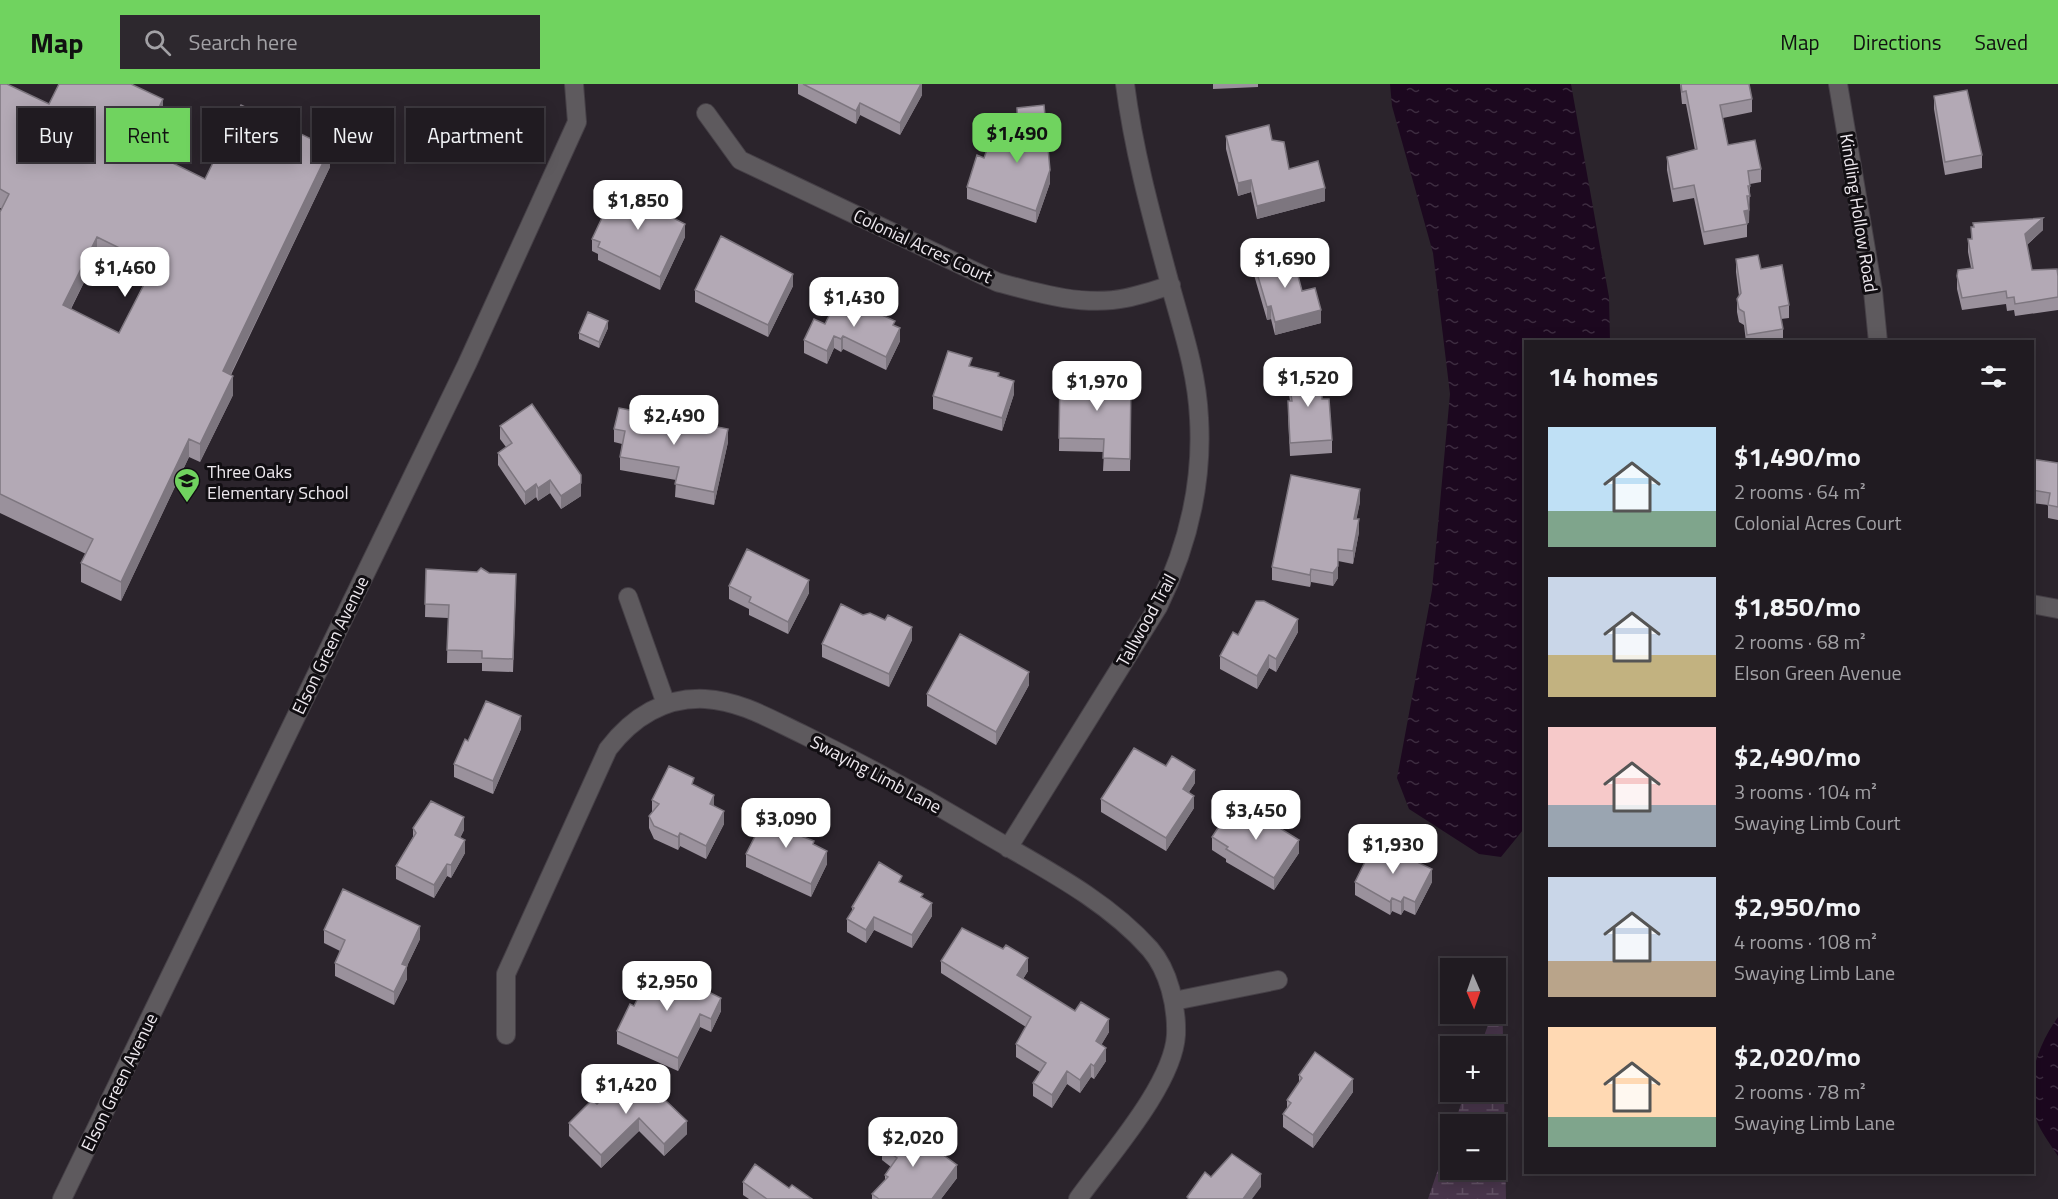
<!DOCTYPE html>
<meta charset="utf-8">
<style>
:root{--surface:#201b21;--page:#2d282e;--text:#f1f3f6;--muted:#a2a1a5;--line:#3d393f;--accent:#70d35f}
body{margin:0;font-family:"Titillium Web",sans-serif;background:var(--page);color:var(--text);height:100vh;display:flex;flex-direction:column;font-size:22px;white-space:nowrap}
*{box-sizing:border-box;margin:0}
p{font-size:20px;color:var(--muted)}
.icon{flex:none;width:33px;height:33px;fill:none;stroke:currentColor;stroke-width:2;stroke-linecap:round;stroke-linejoin:round}
.map{position:relative;flex:1;overflow:hidden}
.drawer{position:absolute;left:1524px;top:256px;width:510px;height:834px;display:flex;flex-direction:column;background:var(--surface);border-radius:0px;box-shadow:0 3px 15px #0003,0 0 0 2px var(--line)}
.drawer>*{flex:none}
.hud{position:absolute;left:18px;top:24px;width:570px;height:54px;display:flex;gap:12px}
.needle{width:39px;rotate:178deg}
.buttons{position:absolute;left:1440px;top:874px;display:grid;gap:12px}
.buttons a{display:grid;place-items:center;width:66px;height:66px;border-radius:0px;background:var(--surface);box-shadow:0 3px 15px #0003,0 0 0 2px var(--line);font-size:30px}
.price{position:absolute;translate:-50% -51px;padding:0 14px;border-radius:12px;background:#fff;color:#222;font-size:20px;line-height:39px;filter:drop-shadow(0 2px 3px #0008)}
.price::after{content:'';position:absolute;left:50%;top:36px;width:18px;height:14px;margin-left:-9px;background:inherit;clip-path:polygon(0 0,100% 0,50% 100%)}
.price.on{background:var(--accent);color:#111}
ul{padding:0;list-style:none}
li{display:flex;align-items:center;gap:18px;height:150px;padding:0 24px}
li span{display:grid;place-items:center;flex:none;width:168px;height:120px;border-radius:0px;color:#555}
li>.icon{margin-inline-start:auto}
span .icon{width:72px;height:72px;fill:#fffc;stroke-width:1}
li b{font-size:26px}
h2{display:flex;justify-content:space-between;align-items:center;height:72px;padding:0 24px;font-size:26px}
.pill{padding:0 21px;border-radius:0px;background:var(--surface);box-shadow:0 3px 15px #0003,0 0 0 2px var(--line);font-size:21px;line-height:54px}
.pill.on{background:var(--accent);color:#111}
header{display:flex;align-items:center;gap:36px;box-sizing:border-box;height:84px;padding:0 30px;background:var(--accent);color:#111}
header strong{font-size:28px}
nav{display:flex;gap:33px;margin-inline-start:auto;font-size:21px}
.search{width:420px;height:54px;background:var(--page);display:flex;align-items:center;gap:15px;box-sizing:border-box;padding:0 21px;border-radius:0px;color:var(--muted);font-size:22px}
.map>svg:first-child{display:block}
.wetland{fill:url(#wetland-marsh)}
.water{fill:url(#water-ripples)}
.lines{fill:none;stroke-linecap:round;stroke-linejoin:round}
.minor-casing{stroke:#464047;stroke-width:20}
.minor{stroke:#5e5a5e;stroke-width:18}
.wall{fill:#9a919c;fill-rule:evenodd}
.shaded-wall{fill:#7d767f}
.building{fill:#b3a9b5;stroke:#7d767f;stroke-width:1.5;fill-rule:evenodd}
.labels{text-anchor:middle;dominant-baseline:central;stroke-width:6;stroke-linejoin:round;paint-order:stroke}
.street-label{font-size:18px;fill:#eee9ef;stroke:#110e12}
.poi-label{font-size:18px;fill:#eee9ef;stroke:#110e12;text-anchor:start}
</style>
<header>
<strong>Map</strong>
<div class="search"><svg class="icon" aria-label="search" viewBox="0 0 24 24"><circle cx="10" cy="10" r="6"/><path d="M15 15l6 6"/></svg>Search here</div>
<nav><a>Map</a><a>Directions</a><a>Saved</a></nav>
</header>
<div class="map">
<svg width="2058" height="1115" viewBox="0 0 2058 1115">
<defs>
<pattern id="wetland-marsh" width="20" height="14" patternUnits="userSpaceOnUse" patternTransform="scale(1.5)"><rect width="20" height="14" fill="#48354b"/><path d="M1 5h8M5 5V1M11 12h8M15 12V8" fill="none" stroke="#635265"/></pattern>
<pattern id="water-ripples" width="26" height="14" patternUnits="userSpaceOnUse" patternTransform="scale(1.5)"><rect width="26" height="14" fill="#1c081f"/><path d="M2 4q2-2 4 0t4 0M15 11q2-2 4 0t4 0" fill="none" stroke="#3d2c40"/></pattern>
</defs>
<rect width="100%" height="100%" fill="#2b242c"/>
<path class="wetland" d="M1502 902 1506 1115H1428L1450 1050V1086H1496V1041H1454L1465 1008H1496V963H1480L1492 930H1496V919Z"/>
<path class="water" d="M1390 0H1571L1609 213 1610 258H1526L1525 737 1523 746 1501 773 1479 770 1409 725 1397 694 1432 506 1450 310 1433 169 1392 22Z
M2058 933V1072C2051 1061 2043 1051 2038 1040 2022 1004 2037 962 2058 933Z"/>
<g class="lines">
<defs>
<path id="minor" d="M1838 0 1873 207 1878 258
M706 29 740 76 997 198C1037 209 1084 223 1126 214 1141 211 1156 206 1171 201
M628 513 666 620
M2032 520 2058 525
M1008 764 1158 523C1187 464 1203 400 1199 334 1197 289 1183 247 1171 204 1153 137 1134 70 1125 0
M1174 917 1278 896
M506 951V890L608 665C632 634 663 613 705 615 741 617 772 636 804 651 863 680 920 711 977 745 1035 780 1104 813 1150 865 1169 887 1177 922 1176 951 1173 1001 1108 1073 1078 1115
M62 1115 467 280 577 38 574 0"/>
</defs>
<use href="#minor" class="minor-casing"/>
<use href="#minor" class="minor"/>
</g>
<path class="wall" d="M0 0 49 20 163 34 147 67 205 95 330 83 231 291 233 311 200 378 189 373 121 517 81 498V479L86 470 0 429V128L2 125 0 124ZM97 172 146 196 119 249 71 225Z
M798 0H922V11L900 51 860 31 856 40 798 10Z
M1213 0H1258V3L1213 5Z
M1680 0H1749L1752 15V28L1723 34 1728 61 1761 85V98L1750 100 1749 139H1747V153L1704 161 1694 114 1673 118 1667 86V73L1695 66 1686 20H1682Z
M1934 12 1982 71V84L1945 91 1934 25Z
M1017 24 1050 99 1036 139 967 115V103L984 74 1019 70Z
M1226 52 1272 56 1289 85 1325 117 1257 135 1251 108 1238 112 1226 65Z
M675 135 685 153 660 206 598 176V170L592 167V155Z
M1971 143 2043 146 2027 161 2032 186 2058 192V226L2015 232 2014 226 2007 227 2006 220 1962 226 1957 205V192L1971 184 1968 168V155H1971Z
M1736 175 1789 221V234L1781 235 1783 245V258H1746L1744 241 1739 238 1737 228V215L1739 212 1736 188Z
M1254 179 1302 207 1321 239 1275 251 1271 235 1267 236 1254 191Z
M793 202 768 253 695 218V206Z
M825 240 895 242 900 257 886 286 843 265 841 268 834 264 827 280 804 269V256Z
M608 244 599 264 579 255V249Z
M972 283 999 293 1014 310 1002 347 933 325V312Z
M1287 285 1317 307 1322 315 1332 356V369L1290 372 1288 330V317H1290L1287 298Z
M1060 293 1131 294 1130 387H1103L1104 368 1059 367Z
M500 342 581 412 561 425 550 409 538 417 536 413 525 421 498 381V369L506 363 500 355Z
M614 345 728 358 714 421 675 413 676 396 620 386V373L622 360 614 358Z
M2032 375 2058 379V436L2048 434V421L2032 419Z
M1360 418 1356 435 1359 448 1353 480 1338 477V494L1333 502 1311 498 1310 503 1272 496V483Z
M426 485 516 503 513 588 482 587V579H447L448 534 425 533Z
M729 502 809 509 788 550 749 531V525L729 515Z
M863 531 885 536 912 556 889 603 822 573V560Z
M1298 548 1276 588 1269 584 1257 605 1220 585V572L1238 551Z
M1029 601 996 661 927 622V610Z
M521 645 493 710 454 693V680Z
M1195 699 1189 708 1194 724 1166 767 1101 728V715Z
M694 701 714 722 724 740 706 775 680 762 678 766 654 755 649 744V732L652 728V716Z
M1259 737 1299 769 1274 806 1226 778V775L1212 766V753Z
M413 744 464 746 460 754 465 769 451 794 447 792 434 814 396 795V782L413 753Z
M789 747 814 761 827 780 811 813 746 783V770Z
M1355 798H1432L1415 831 1404 826 1401 831 1392 827 1390 831 1355 811Z
M902 800 923 814 932 832 912 864 874 846 866 859 847 848V835L852 828V823Z
M324 846 420 855 407 882V895L394 921 335 892V879L340 867 324 859Z
M941 877 1028 887 1023 895 1109 948 1101 961 1106 977 1094 995 1091 993 1080 1009 1067 1000 1052 1024 1033 1012V999L1040 988 1016 973V960L1026 943 941 889Z
M634 922 721 927 711 948 700 943 678 987 617 960V947Z
M1299 991 1353 1008 1313 1064 1283 1043V1030L1287 1025V1016L1299 999Z
M597 1020 687 1050 664 1072 639 1047 601 1084 569 1052V1039Z
M882 1063 957 1094 941 1115H872V1110L885 1097V1091L891 1083 882 1076Z
M743 1098 789 1104 812 1115H749L743 1111Z"/>
<path class="shaded-wall" d="M921 0H922V11L900 51V39Z
M163 15V34L140 82V63Z
M860 19V31L856 40V27Z
M330 64V83L223 306V287Z
M1050 86V99L1036 139V127Z
M1251 96V108L1238 112V99Z
M1325 104V117L1257 135V122Z
M1749 126V139L1744 140V127Z
M2043 134V146L2025 162V150Z
M685 140V153L660 206V193Z
M97 153V172L63 240V221Z
M793 190V202L768 253V241Z
M1271 222V235L1267 236V223Z
M1321 226V239L1275 251V238Z
M608 237V244L599 264V258Z
M900 244V257L886 286V273Z
M834 252V264L827 280V267Z
M843 252V265L841 268V255Z
M233 292V311L200 378V360Z
M1014 297V310L1002 347V334Z
M728 345V358L714 421V408Z
M189 355V373L121 517V498Z
M550 396V409L538 417V404Z
M581 399V412L561 425V412Z
M536 400V413L525 421V408Z
M1360 405V418L1354 448V435Z
M1359 435V448L1353 480V467Z
M1338 465V494L1333 502V489Z
M1311 485V498L1310 503V491Z
M809 496V509L788 550V538Z
M1298 535V548L1276 588V575Z
M912 543V556L889 603V590Z
M1269 571V584L1257 605V592Z
M1029 588V601L996 661V648Z
M521 632V645L493 710V697Z
M1195 686V699L1183 717V705Z
M714 711V724L710 720Z
M1194 712V724L1166 767V754Z
M724 727V740L706 775V762Z
M464 733V746L455 764V751Z
M789 738V751L785 746Z
M680 749V762L678 766V753Z
M465 756V769L451 794V781Z
M1299 756V769L1274 806V794Z
M827 767V780L811 813V800Z
M447 780V792L434 814V801Z
M1432 785V798L1415 831V818Z
M1404 813V826L1401 831V818Z
M1392 814V827L1390 831V818Z
M932 819V832L912 864V851Z
M874 833V846L866 859V846Z
M420 842V855L407 882V895L394 921V908L402 880Z
M1028 874V887L1017 904V891Z
M721 914V927L711 948V935Z
M700 930V943L678 987V974Z
M1109 935V948L1096 970V957Z
M1106 964V977L1094 995V982Z
M1091 980V993L1080 1009V996Z
M1067 987V1000L1052 1024V1011Z
M1353 995V1008L1313 1064V1051Z
M639 1034V1047L601 1084V1071Z
M687 1037V1050L664 1072V1060Z
M957 1081V1094L941 1115H932Z
M1261 1090V1103L1252 1115H1243Z"/>
<path class="building" d="M0 0H7L49 20 59 0H131L163 15 140 63 205 95 241 21 330 64 223 287 233 292 200 360 189 355 121 498 81 479 93 455 0 410V128L9 110 0 105ZM97 153 154 181 119 249 63 221Z
M803 0H921L900 39 860 19 856 27Z
M1681 0H1749L1752 15 1720 21 1728 61 1755 56 1761 85 1748 87 1750 102H1748L1750 112H1747L1749 126 1744 127 1747 140 1704 148 1694 101 1673 105 1667 73 1697 65 1686 7 1682 8Z
M1967 6 1982 71 1945 78 1934 12Z
M1044 21 1050 86 1036 127 967 103 977 71 984 74 989 60 1019 70 1017 24Z
M1269 41 1272 56 1284 58 1289 85 1318 77 1325 104 1257 122 1251 96 1238 99 1226 52Z
M617 102 675 129 673 134 685 140 660 193 598 163 600 158 592 155Z
M2043 134 2025 150 2032 186 2057 185 2058 192V213L2015 220 2014 213 2007 214 2006 207 1962 214 1957 192 1958 186 1973 184 1968 155H1972L1971 143H1974L1973 139Z
M721 152 793 190 768 241 695 206Z
M1292 169 1302 207 1315 204 1321 226 1275 238 1271 222 1267 223 1254 179Z
M1758 171 1761 185 1782 181 1789 221 1779 223 1783 245 1747 251 1744 228 1739 225 1737 215 1741 209 1736 175Z
M839 211 895 237 893 241 900 244 886 273 843 252 841 255 834 252 827 267 804 256 814 235 825 240Z
M588 228 608 237 599 258 579 249Z
M948 267 972 274 969 282 999 289 998 292 1014 297 1002 334 933 312Z
M1316 283 1317 307H1322V315H1329L1332 356 1290 359 1288 317H1292L1287 285Z
M1060 293 1131 294 1130 375 1103 374 1104 355 1059 354Z
M532 320 581 391V399L561 412 550 396 538 404 536 400 525 408 498 369 512 359 500 342Z
M619 324 728 345 714 408 675 400 679 383 620 373 625 347 614 345Z
M2032 375 2058 379V423L2048 421 2050 409 2032 406Z
M1291 391 1360 405 1354 435H1359L1353 467 1338 465V482L1333 489 1311 485 1310 491 1272 483Z
M747 465 809 496 788 538 749 518 751 513 729 502Z
M481 484 489 489 516 490 513 575 482 574V567L447 566 449 521 425 520 426 485 477 488Z
M1256 517H1264L1298 535 1276 575 1269 571 1257 592 1220 572 1233 548 1238 551Z
M841 520 863 531 870 529 885 536 888 531 912 543 889 590 822 560Z
M960 550 1029 588 996 648 927 610Z
M486 617 521 632 493 697 454 680 465 655 468 657Z
M1134 664 1166 682 1172 672 1195 686 1183 705 1194 712 1166 754 1101 715Z
M669 682 694 694 692 700 714 711 710 720 724 727 706 762 680 749 678 753 654 742 649 732 659 720 652 716Z
M431 717 464 733 455 751 465 756 451 781 447 780 434 801 396 782 416 749 413 744Z
M1233 721 1259 737 1268 732 1275 737 1278 743 1299 756 1274 794 1226 765 1228 763 1212 753Z
M768 727 789 738 785 746 814 757 813 760 827 767 811 800 746 770Z
M1375 758 1432 785 1415 818 1404 813 1401 818 1392 814 1390 818 1355 798Z
M879 778 902 792 899 798 923 810 921 813 932 819 912 851 874 833 866 846 847 835 854 824 852 823Z
M343 805 420 842 402 880 407 882 394 908 335 879 345 856 324 846Z
M962 844 1003 865 1006 861 1028 874 1017 891 1075 927 1081 918 1109 935 1096 957 1106 964 1094 982 1091 980 1080 996 1067 987 1052 1011 1033 999 1046 979 1016 960 1031 933 941 877Z
M654 881 721 914 711 935 700 930 678 974 617 947 630 920 634 922Z
M1315 968 1353 995 1313 1051 1283 1030 1291 1019 1287 1016 1302 994 1299 991Z
M629 987 661 1018 664 1015 687 1037 664 1060 639 1034 601 1071 569 1039 592 1016 597 1020Z
M899 1039 957 1081 932 1115H879L872 1110 888 1093 885 1091 897 1074 882 1063Z
M1232 1070 1261 1090 1243 1115H1189L1187 1113 1205 1088 1211 1093Z
M755 1080 789 1104 792 1101 812 1115H767L743 1098Z"/>
<defs>
<symbol id="school-pin" viewBox="-11 -11 22 30"><path d="M0 17L-7.5 6A9.5 9.5 0 1 1 7.5 6Z" fill="#70d35f" stroke="#110e12"/><path d="M0-5L7-2L0 1L-7-2ZM-4 1L0 2.5L4 1V4Q0 6-4 4Z" fill="#111"/></symbol>
</defs>
<g fill-rule="evenodd">
<use href="#school-pin" x="172" y="382" width="30" height="40"/>
</g>
<g class="labels">
<g class="street-label">
<text transform="translate(1859 129) rotate(81)">Kindling Hollow Road</text>
<text transform="translate(923 162) rotate(25)">Colonial Acres Court</text>
<text transform="translate(1146 536) rotate(-61)">Tallwood Trail</text>
<text transform="translate(330 561) rotate(-64)">Elson Green Avenue</text>
<text transform="translate(876 690) rotate(28)">Swaying Limb Lane</text>
<text transform="translate(119 998) rotate(-64)">Elson Green Avenue</text>
</g>
<g class="poi-label">
<text x="207" y="387">Three Oaks<tspan x="207" dy="21">Elementary School</tspan></text>
</g>
</g>
</svg>
<div class="buttons">
<a><svg class="needle" viewBox="-14 -14 28 28"><path d="M0-13l5 13h-10z" fill="#e53935"/><path d="M0 13l5-13h-10z" fill="#a2a1a5"/></svg></a>
<a>+</a>
<a>−</a>
</div>
<b class="price on" style="left:1017px;top:80px">$1,490</b>
<b class="price" style="left:638px;top:147px">$1,850</b>
<b class="price" style="left:1285px;top:205px">$1,690</b>
<b class="price" style="left:125px;top:214px">$1,460</b>
<b class="price" style="left:854px;top:244px">$1,430</b>
<b class="price" style="left:1308px;top:324px">$1,520</b>
<b class="price" style="left:1097px;top:328px">$1,970</b>
<b class="price" style="left:674px;top:362px">$2,490</b>
<b class="price" style="left:1256px;top:757px">$3,450</b>
<b class="price" style="left:786px;top:765px">$3,090</b>
<b class="price" style="left:1393px;top:791px">$1,930</b>
<b class="price" style="left:667px;top:928px">$2,950</b>
<b class="price" style="left:626px;top:1031px">$1,420</b>
<b class="price" style="left:913px;top:1084px">$2,020</b>
<div class="hud">
<a class="pill">Buy</a>
<a class="pill on">Rent</a>
<a class="pill">Filters</a>
<a class="pill">New</a>
<a class="pill">Apartment</a>
</div>
<section class="drawer">
<h2>14 homes<svg class="icon" aria-label="filters" viewBox="0 0 24 24"><path d="M4 7h16M4 17h16"/><circle cx="9" cy="7" r="2"/><circle cx="15" cy="17" r="2"/></svg></h2>
<ul>
<li><span style="background:linear-gradient(#bfe0f5 70%,#7fa58c 0)"><svg class="icon" aria-label="home" viewBox="0 0 24 24"><path d="M3 11l9-7 9 7M6 9v11h12V9"/></svg></span><div><b>$1,490/mo</b><p>2 rooms · 64 m²</p><p>Colonial Acres Court</p></div></li>
<li><span style="background:linear-gradient(#c9d6e8 65%,#c2b280 0)"><svg class="icon" aria-label="home" viewBox="0 0 24 24"><path d="M3 11l9-7 9 7M6 9v11h12V9"/></svg></span><div><b>$1,850/mo</b><p>2 rooms · 68 m²</p><p>Elson Green Avenue</p></div></li>
<li><span style="background:linear-gradient(#f6c9c9 65%,#9aa5b1 0)"><svg class="icon" aria-label="home" viewBox="0 0 24 24"><path d="M3 11l9-7 9 7M6 9v11h12V9"/></svg></span><div><b>$2,490/mo</b><p>3 rooms · 104 m²</p><p>Swaying Limb Court</p></div></li>
<li><span style="background:linear-gradient(#c9d6e8 70%,#b9a48a 0)"><svg class="icon" aria-label="home" viewBox="0 0 24 24"><path d="M3 11l9-7 9 7M6 9v11h12V9"/></svg></span><div><b>$2,950/mo</b><p>4 rooms · 108 m²</p><p>Swaying Limb Lane</p></div></li>
<li><span style="background:linear-gradient(#ffd9b3 75%,#7fa58c 0)"><svg class="icon" aria-label="home" viewBox="0 0 24 24"><path d="M3 11l9-7 9 7M6 9v11h12V9"/></svg></span><div><b>$2,020/mo</b><p>2 rooms · 78 m²</p><p>Swaying Limb Lane</p></div></li>
</ul>
</section>
</div>
